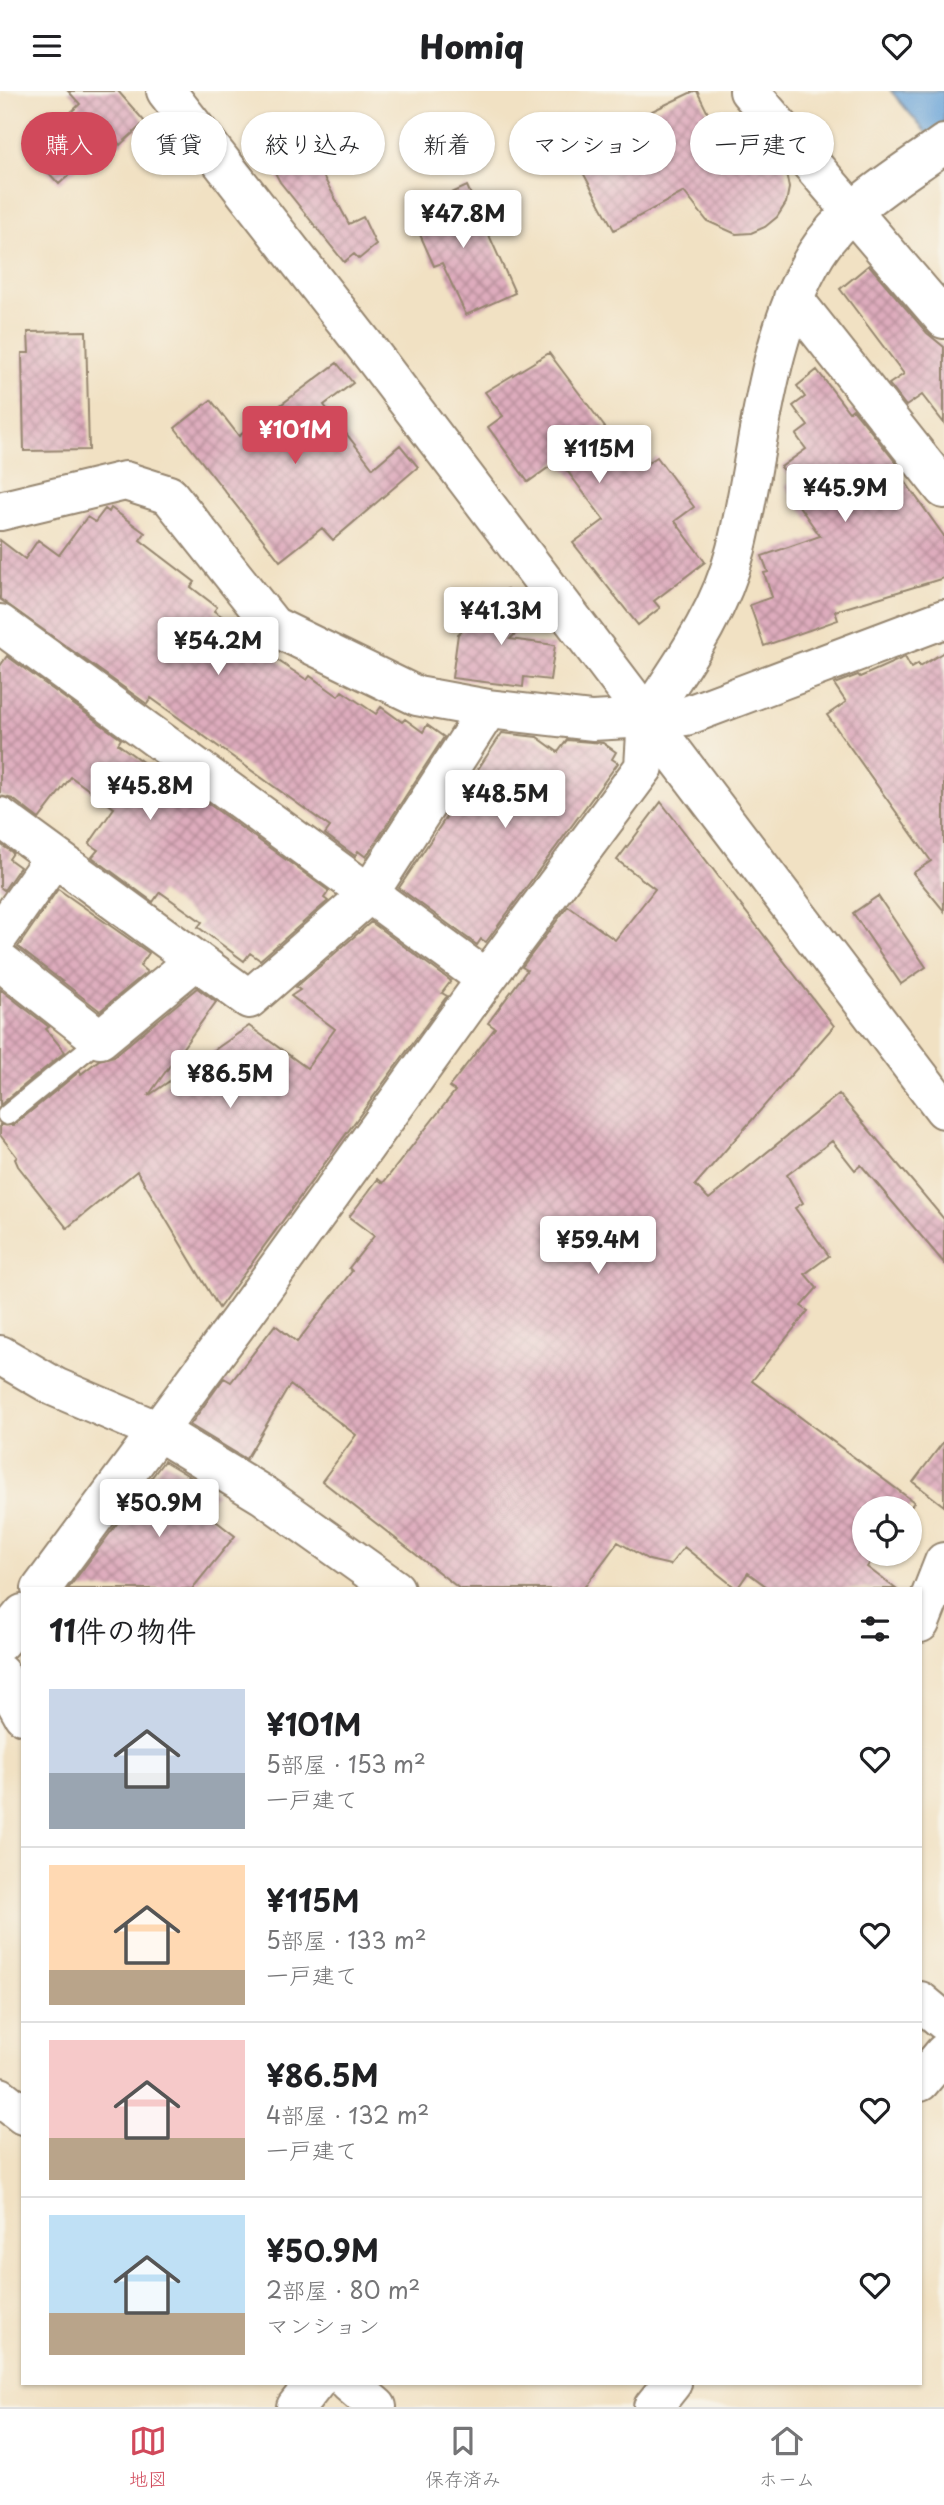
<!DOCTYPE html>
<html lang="ja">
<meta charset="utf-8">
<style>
:root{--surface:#fff;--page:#f2f2f2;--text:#202124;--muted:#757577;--line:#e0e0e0;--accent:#d1495b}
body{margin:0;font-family:"Playpen Sans","Klee One",sans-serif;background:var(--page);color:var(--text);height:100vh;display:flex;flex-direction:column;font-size:26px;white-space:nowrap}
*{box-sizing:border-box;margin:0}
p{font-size:23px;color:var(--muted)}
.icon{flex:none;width:38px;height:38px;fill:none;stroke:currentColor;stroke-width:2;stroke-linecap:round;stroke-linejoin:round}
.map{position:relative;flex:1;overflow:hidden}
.sheet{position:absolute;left:21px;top:1496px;width:901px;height:798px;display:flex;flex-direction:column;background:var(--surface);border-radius:0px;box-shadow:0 2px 5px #0004}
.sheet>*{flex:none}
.hud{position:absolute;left:21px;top:21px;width:903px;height:63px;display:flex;gap:14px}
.controls{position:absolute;left:852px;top:1405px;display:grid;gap:14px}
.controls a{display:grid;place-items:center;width:70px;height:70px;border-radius:50%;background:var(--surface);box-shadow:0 2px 5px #0004;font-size:35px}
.price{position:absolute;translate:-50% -60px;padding:0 16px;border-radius:7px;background:#fff;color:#222;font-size:23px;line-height:46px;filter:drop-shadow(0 2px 4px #0008)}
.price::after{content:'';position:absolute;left:50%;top:42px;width:21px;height:16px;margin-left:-10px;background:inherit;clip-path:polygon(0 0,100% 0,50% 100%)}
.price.active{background:var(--accent);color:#fff}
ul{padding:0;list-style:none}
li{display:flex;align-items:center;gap:21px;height:175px;padding:0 28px}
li+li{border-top:2px solid var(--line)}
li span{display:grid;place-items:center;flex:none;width:196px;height:140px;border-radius:0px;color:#555}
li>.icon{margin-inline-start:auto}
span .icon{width:84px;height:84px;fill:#fffc;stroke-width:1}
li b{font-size:30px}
h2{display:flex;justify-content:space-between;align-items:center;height:84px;padding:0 28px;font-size:30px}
.chip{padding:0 24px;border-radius:32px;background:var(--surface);box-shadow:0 2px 5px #0004;font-size:24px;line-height:63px}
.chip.active{background:var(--accent);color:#fff}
header{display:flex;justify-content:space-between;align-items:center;height:91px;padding:0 28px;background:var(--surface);font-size:32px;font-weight:800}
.tab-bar{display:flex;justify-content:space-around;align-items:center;height:98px;border-top:2px solid var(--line);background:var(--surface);font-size:19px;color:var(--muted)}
.tab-bar a{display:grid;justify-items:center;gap:4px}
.tab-bar .active{color:var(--accent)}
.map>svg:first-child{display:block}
.water{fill:#68a3d8;stroke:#52667b;stroke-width:2}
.building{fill:url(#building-cross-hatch)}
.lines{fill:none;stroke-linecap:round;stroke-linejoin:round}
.service-casing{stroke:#968670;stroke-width:23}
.minor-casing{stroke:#968670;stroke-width:42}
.tertiary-casing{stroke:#968670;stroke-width:42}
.secondary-casing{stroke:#968670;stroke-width:42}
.service{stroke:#fff;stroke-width:19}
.minor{stroke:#fff;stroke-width:38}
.tertiary{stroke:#fff;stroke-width:38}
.secondary{stroke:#fff;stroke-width:38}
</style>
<header><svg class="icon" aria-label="menu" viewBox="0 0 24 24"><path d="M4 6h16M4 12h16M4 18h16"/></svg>Homiq<svg class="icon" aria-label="heart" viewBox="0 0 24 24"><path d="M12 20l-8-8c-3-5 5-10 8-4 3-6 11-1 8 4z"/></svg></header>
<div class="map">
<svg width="944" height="2316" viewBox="0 0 944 2316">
<defs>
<pattern id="building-cross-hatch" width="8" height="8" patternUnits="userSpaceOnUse" patternTransform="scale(1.75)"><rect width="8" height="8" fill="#deacbd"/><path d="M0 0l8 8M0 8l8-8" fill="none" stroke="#b58c99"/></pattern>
</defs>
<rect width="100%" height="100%" fill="#f7f3e8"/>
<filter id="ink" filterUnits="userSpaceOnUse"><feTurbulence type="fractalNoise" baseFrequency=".0143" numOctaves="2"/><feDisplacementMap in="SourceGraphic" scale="14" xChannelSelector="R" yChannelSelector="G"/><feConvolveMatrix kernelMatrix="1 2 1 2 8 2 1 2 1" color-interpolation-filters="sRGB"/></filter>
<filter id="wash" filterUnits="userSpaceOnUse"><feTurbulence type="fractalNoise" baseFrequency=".00686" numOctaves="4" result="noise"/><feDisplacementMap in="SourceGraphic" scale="28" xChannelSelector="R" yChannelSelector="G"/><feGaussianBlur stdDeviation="1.57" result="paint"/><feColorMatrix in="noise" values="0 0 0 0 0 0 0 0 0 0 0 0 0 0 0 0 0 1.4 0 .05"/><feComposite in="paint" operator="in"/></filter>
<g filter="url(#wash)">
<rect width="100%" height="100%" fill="#f1e1c3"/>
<path class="water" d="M891 0H944V63Z"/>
<g id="blocks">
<path class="building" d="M68 0H118L145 31 120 54 112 45 59 93 34 66 54 48 48 42 80 13Z
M694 0H697L720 47 744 46 759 49 785 76 789 97 786 112 777 126 765 136 751 142 736 143 707 130 684 101 614 139 574 65 648 22Z
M293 29 349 133 363 126 376 154 359 168 354 163 344 171 280 91 257 48Z
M467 95 515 202 466 224 442 172 434 175 410 121Z
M869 174 927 242 944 256V332L922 304 906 315 889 293 904 283 840 198Z
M86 240 89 359 24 360 22 262H29L28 241Z
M549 262 637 379 657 366 694 416 675 430 705 471 654 510 660 517 638 534 573 452 604 429 559 369 528 391 488 336 503 325 485 301Z
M337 272 353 292 324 314 373 377 400 354 418 376 333 449 322 437 280 470 175 337 211 309 239 345Z
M817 279 849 321 853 318 897 373 894 375 944 445V487L835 520 838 529 764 555 750 514 772 506 764 482 768 481 762 465 820 445 785 395 792 390 781 376 806 358 796 344 808 335 793 315 805 306 797 295Z
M111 417 145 442 140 449 195 491 191 496 217 516 214 520 237 535 235 538 277 569 307 589 310 585 338 605 342 600 376 623 381 616 402 631 405 628 423 641 427 634 444 646 366 766 358 760 355 765 325 743 330 736 151 607 147 613 0 508V449L25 468 38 449 59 464 87 426 95 431 105 418 109 421Z
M507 498 533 526 510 548 555 554 550 589 524 586 523 596 452 587 458 543Z
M944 561V820L913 782 931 770 827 624 846 611 834 593 858 584 860 586 905 566 911 577 918 573 919 576Z
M7 565 121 648 118 653 170 691 173 687 329 800 324 807 328 810 260 869 250 862 244 870 198 836 202 831 160 801 153 811 92 766 98 759 89 753 114 717 71 686 39 728 13 708 0 705V575Z
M502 642 537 646 558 661 567 649 603 652 616 661 612 668 618 672 486 851 481 848 477 854 399 797Z
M661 711 834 935 695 1094 709 1108 839 1003 944 1128V1172L861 1074 855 1079 832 1050 787 1084 803 1112 795 1117 829 1165 805 1183 817 1197 801 1215 808 1220 752 1290 914 1411 909 1418H864V1463H876L867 1476 896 1498H770L748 1482 737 1498 684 1456 670 1474 649 1469 618 1451 583 1498H460L322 1390 356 1344 290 1294 246 1368 190 1334 224 1287 231 1291 275 1234 297 1251 352 1180 349 1177 374 1145 349 1126 378 1088 383 1092 455 1000 449 996 495 937 488 932 527 879 522 876 568 815 615 849 655 798 617 769Z
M0 753 13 762 9 768 20 776 4 799 0 796Z
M58 798 149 862 140 875 147 881 100 920 18 856Z
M878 805 926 876 901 893 853 822Z
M371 831 451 890 442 902 447 905 219 1217 137 1080 67 1137 18 1075 15 1068 17 1066 0 1044V1034H14L80 980 81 983 99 969 114 965 197 897 216 911 148 1005 249 935 307 977 335 938 291 905 300 899 296 896Z
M0 898 49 936 46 938 65 961 0 1014Z
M944 1350V1415L913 1391Z
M164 1370 217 1402 203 1420 235 1445 192 1498H68Z"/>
</g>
</g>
<g filter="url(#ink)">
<use href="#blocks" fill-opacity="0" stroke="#968670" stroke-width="2"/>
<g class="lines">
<defs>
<path id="service" d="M7 1024 100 948"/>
<path id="minor" d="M749 0 944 228
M793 207 944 398
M0 420 125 390 169 404 273 535 417 605 488 618 592 630 686 625 944 528
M0 533 486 888
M0 726 249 908 368 804 488 618
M0 843 54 766
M0 870 100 948 196 869
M0 1264 55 1296 156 1339 263 1404 395 1498
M41 1498 240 1229 486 888 644 676 647 626
M920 1532 944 1471
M0 1551 23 1523
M0 1583 23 1624
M920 1910 944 1930
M920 1991 944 1962
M296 2316 315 2292
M653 2316 672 2292"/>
<path id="tertiary" d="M166 0 373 265 944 1018
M647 626C682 573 720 522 736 458 760 361 763 251 816 163 845 116 900 85 944 53"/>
<path id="secondary" d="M0 2006 23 2024
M349 2292 377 2316"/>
</defs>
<use href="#service" class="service-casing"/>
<use href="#minor" class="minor-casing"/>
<use href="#tertiary" class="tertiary-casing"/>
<use href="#secondary" class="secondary-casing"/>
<use href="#service" class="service"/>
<use href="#minor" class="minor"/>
<use href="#tertiary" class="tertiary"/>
<use href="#secondary" class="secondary"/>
</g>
</g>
</svg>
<div class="controls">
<a><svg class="icon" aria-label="locate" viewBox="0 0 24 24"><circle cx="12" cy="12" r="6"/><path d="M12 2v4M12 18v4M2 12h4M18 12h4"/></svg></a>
</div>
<b class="price" style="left:463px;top:159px">¥47.8M</b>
<b class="price active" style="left:295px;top:375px">¥101M</b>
<b class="price" style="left:599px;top:394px">¥115M</b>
<b class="price" style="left:845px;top:433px">¥45.9M</b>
<b class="price" style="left:501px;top:556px">¥41.3M</b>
<b class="price" style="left:218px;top:586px">¥54.2M</b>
<b class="price" style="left:150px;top:731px">¥45.8M</b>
<b class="price" style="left:505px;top:739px">¥48.5M</b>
<b class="price" style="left:230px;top:1019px">¥86.5M</b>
<b class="price" style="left:598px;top:1185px">¥59.4M</b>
<b class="price" style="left:159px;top:1448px">¥50.9M</b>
<div class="hud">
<a class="chip active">購入</a>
<a class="chip">賃貸</a>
<a class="chip">絞り込み</a>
<a class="chip">新着</a>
<a class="chip">マンション</a>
<a class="chip">一戸建て</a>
</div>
<section class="sheet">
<h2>11件の物件<svg class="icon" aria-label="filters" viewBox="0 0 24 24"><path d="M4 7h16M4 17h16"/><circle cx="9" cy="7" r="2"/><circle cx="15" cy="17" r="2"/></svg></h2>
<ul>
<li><span style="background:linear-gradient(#c9d6e8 60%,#9aa5b1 0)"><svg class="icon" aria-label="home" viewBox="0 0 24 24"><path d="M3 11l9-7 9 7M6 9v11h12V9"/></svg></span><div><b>¥101M</b><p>5部屋 · 153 m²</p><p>一戸建て</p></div><svg class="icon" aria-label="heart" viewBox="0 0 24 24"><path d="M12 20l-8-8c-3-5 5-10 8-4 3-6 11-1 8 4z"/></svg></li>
<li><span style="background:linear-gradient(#ffd9b3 75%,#b9a48a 0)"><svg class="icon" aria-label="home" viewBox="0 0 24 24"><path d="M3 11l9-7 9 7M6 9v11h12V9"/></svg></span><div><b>¥115M</b><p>5部屋 · 133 m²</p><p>一戸建て</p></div><svg class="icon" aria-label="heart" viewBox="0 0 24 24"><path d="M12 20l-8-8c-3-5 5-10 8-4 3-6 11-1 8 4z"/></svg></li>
<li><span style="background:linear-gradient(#f6c9c9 70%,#b9a48a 0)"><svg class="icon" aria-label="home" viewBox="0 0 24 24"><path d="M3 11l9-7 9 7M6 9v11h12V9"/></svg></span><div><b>¥86.5M</b><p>4部屋 · 132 m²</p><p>一戸建て</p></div><svg class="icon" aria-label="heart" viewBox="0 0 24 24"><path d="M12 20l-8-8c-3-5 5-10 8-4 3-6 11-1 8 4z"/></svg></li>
<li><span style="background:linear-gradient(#bfe0f5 70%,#b9a48a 0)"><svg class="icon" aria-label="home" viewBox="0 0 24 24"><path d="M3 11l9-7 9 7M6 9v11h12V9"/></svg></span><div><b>¥50.9M</b><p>2部屋 · 80 m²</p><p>マンション</p></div><svg class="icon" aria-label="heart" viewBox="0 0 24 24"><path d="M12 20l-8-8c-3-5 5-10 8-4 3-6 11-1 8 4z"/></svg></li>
</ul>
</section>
</div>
<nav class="tab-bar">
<a class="active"><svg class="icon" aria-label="map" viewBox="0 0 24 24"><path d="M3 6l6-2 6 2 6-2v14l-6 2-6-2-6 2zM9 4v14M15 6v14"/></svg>地図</a>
<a><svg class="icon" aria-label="saved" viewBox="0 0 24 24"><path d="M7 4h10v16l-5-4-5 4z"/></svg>保存済み</a>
<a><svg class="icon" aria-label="home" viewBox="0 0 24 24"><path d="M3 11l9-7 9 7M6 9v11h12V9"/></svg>ホーム</a>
</nav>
